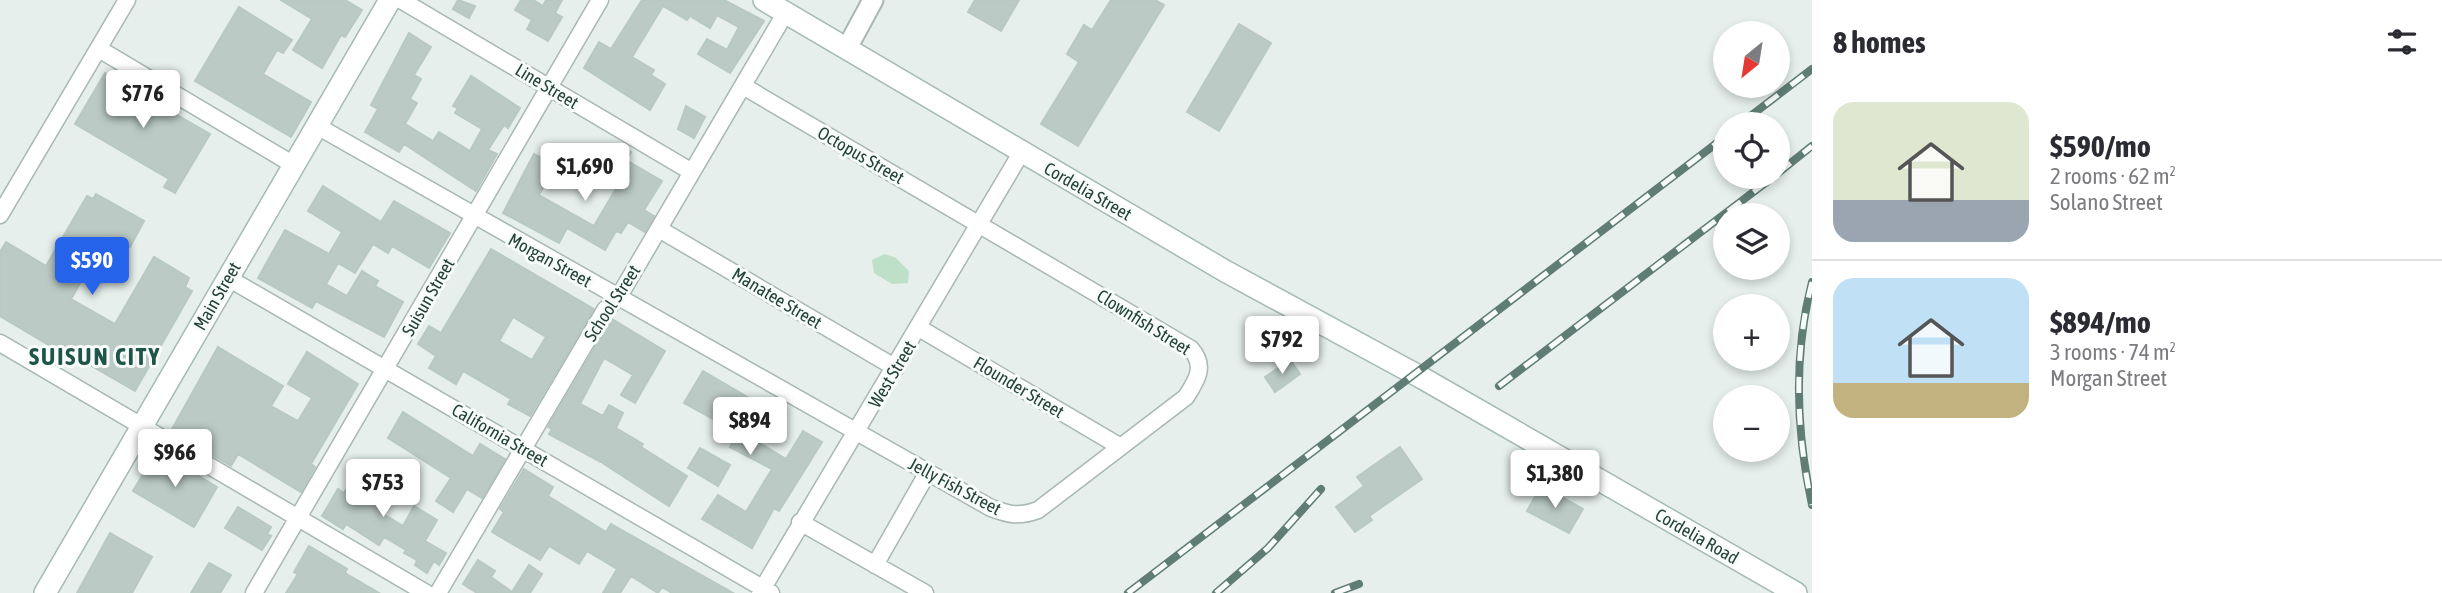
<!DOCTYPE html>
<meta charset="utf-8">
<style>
:root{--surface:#fff;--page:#f7f7f7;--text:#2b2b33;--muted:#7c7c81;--line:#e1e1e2;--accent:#2563eb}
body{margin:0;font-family:"Asap Condensed",sans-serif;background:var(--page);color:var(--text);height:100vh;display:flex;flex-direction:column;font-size:26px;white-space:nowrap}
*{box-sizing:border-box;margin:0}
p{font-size:23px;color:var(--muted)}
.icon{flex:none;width:38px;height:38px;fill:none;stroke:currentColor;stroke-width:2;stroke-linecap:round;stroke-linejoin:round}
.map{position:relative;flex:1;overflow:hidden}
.drawer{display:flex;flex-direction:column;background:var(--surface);width:630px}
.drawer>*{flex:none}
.needle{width:46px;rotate:210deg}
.controls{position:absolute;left:1713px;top:21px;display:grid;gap:14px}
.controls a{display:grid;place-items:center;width:77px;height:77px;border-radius:50%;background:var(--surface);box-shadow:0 4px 10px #0003;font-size:35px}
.price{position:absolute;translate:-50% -60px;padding:0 16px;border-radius:7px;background:#fff;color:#222;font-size:23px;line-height:46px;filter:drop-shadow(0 2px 4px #0008)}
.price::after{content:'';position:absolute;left:50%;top:42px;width:21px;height:16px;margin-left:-10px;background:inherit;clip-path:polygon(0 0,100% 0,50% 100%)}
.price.current{background:var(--accent);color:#fff}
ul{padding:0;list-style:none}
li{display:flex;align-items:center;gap:21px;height:175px;padding:0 21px}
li+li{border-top:2px solid var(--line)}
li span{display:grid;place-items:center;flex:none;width:196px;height:140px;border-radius:21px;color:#555}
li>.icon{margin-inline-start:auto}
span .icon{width:84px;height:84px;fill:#fffc;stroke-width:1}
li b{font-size:30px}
h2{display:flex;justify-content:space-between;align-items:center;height:84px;padding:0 21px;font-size:30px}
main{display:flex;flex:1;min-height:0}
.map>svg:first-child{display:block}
.green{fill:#bfe0c8}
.building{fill:#bbcac4;stroke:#b8c9c2;stroke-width:2;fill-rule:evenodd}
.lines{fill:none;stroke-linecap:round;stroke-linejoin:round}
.minor-casing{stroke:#a8b8b2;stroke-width:19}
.tertiary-casing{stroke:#a8b8b2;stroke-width:23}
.secondary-casing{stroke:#a4bbb3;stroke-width:24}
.minor{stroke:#fff;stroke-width:16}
.tertiary{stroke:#fff;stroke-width:19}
.secondary{stroke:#fff;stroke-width:21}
.rail-casing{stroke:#5f7d75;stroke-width:8}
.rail{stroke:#f7fbf9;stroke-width:5;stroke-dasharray:16;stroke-linecap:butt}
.labels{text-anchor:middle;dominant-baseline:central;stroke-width:6;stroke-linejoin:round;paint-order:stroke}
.street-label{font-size:18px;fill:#24423a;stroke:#f7fbf9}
.district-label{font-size:24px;font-weight:bold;letter-spacing:2px;fill:#1f5548;stroke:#f7fbf9}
</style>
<main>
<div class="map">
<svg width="1812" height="593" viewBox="0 0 1812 593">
<rect width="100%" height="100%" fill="#e6efeb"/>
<path class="green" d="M885 254 896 258 909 271 908 283 892 284 874 273 872 260Z"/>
<path class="building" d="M281 0H345L362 10 345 37 341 35 322 68 293 50 312 19Z
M458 0 475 6 469 18 453 9Z
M521 0H533L543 6 546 0H562L555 13 562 17 548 41 527 29 532 20 515 10Z
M642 0H724L764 21 730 73 698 54 707 39 727 50 739 27 717 15 710 28 690 16 687 20 663 6 632 57 654 70 651 75 665 84 650 110 584 68 599 42 611 49Z
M975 0H1019L1001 31 968 12Z
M1111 0H1155L1164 5 1078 146 1041 124 1079 62 1067 54 1084 25 1092 30Z
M239 7 292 40 283 53 277 50 263 74 311 102 291 137 195 81Z
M1239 24 1271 43 1219 131 1187 112Z
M409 33 431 47 414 75 421 79 410 99 417 103 405 124 433 141 439 132 470 151 482 129 455 113 458 108 453 106 471 76 520 108 508 128 504 125 488 150 497 154 476 191 404 144 399 152 365 132 378 109 371 105Z
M105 73 210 134 175 193 164 187 169 179 75 124Z
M686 106 705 117 694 138 678 129Z
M617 144 631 152 626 160 662 181 644 210 654 216 645 232 628 222 621 233 616 231 605 250 567 228 559 243 503 213 534 154 555 166 539 195 594 226 617 187 607 182 618 163 609 157Z
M323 186 381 222 394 201 450 233 429 268 392 246 388 253 373 244 355 273 338 263 326 284 347 296 362 271 378 281 375 286 403 302 384 337 316 301 312 308 258 278 285 230 329 254 342 232 308 211Z
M96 194 144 221 130 247 108 235 71 299 115 324 154 257 189 278 185 287 192 291 135 391 76 357 74 360 0 316V252L6 242 46 266 87 196 93 199Z
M491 249 594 309 530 416 508 404 511 399 463 371 456 384 429 368 436 356 418 344 429 326 441 333ZM513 317 546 337 532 360 499 341Z
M612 319 665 351 635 403 621 395 633 375 604 358 580 404 603 416 609 405 623 413 616 428 643 444 641 447 687 476 669 506 601 462 549 434 552 429 548 427Z
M218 347 283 386 271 406 298 421 312 398 288 384 307 352 358 384 311 464 315 467 301 492 238 454 231 466 171 431Z
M1290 360 1300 374 1275 392 1265 377Z
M703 371 775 413 758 442 786 459 803 431 822 442 779 511 774 508 752 548 702 519 718 495 746 512 772 469 730 447 738 433 684 403Z
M403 412 473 456 480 444 505 459 482 498 467 489 453 512 436 501 451 478 388 438Z
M1400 447 1422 479 1369 516 1372 520 1355 532 1336 507 1364 486 1357 477Z
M700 448 730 465 718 486 688 468Z
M157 451 217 487 194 527 133 491Z
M360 466 383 480 379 487 391 494 380 512 403 526 414 506 437 520 425 541 446 553 439 565 434 561 427 573 415 565 417 560 404 553 406 550 384 537 379 545 346 524 343 529 322 516 338 489 344 493Z
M524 469 553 487 548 496 606 532 611 524 733 593H672L662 587 658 593 631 576 620 593H603L617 569 587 551 579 564 549 546 540 560 492 532 504 512 500 509Z
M1541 486 1583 509 1569 533 1527 511Z
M238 507 271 527 267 534 271 536 262 550 225 528Z
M110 533 152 557 132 593H77Z
M309 546 347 569 345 573 379 593H286L298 574 294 572Z
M478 560 495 571 491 577 512 592 529 565 542 574 530 593H477L463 584Z
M209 563 231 575 220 593H191Z"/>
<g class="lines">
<defs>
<path id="minor" d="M401 0 692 172
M99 49 294 165
M317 126 991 508C1010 515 1019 517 1038 510L1186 397C1197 380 1206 366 1191 349L743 86
M0 215 127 0
M659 229 896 368
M228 278 771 593
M919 328 1119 446
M0 343 426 593
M800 522 925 593
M875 565 928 472
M254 593 600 0
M438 593 605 310 618 298 786 12
M760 593 1021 153"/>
<path id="tertiary" d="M847 48 873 0"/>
<path id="secondary" d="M764 0 1225 271 1424 379 1796 593
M45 593 390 0"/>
</defs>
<use href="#minor" class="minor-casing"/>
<use href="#tertiary" class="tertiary-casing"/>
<use href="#secondary" class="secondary-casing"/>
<use href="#minor" class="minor"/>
<use href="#tertiary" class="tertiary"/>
<use href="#secondary" class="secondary"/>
<defs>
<path id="rail" d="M1740 124 1812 69
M1778 173 1812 146
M1812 282C1793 356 1796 431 1812 505
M1499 386 1773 177
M1128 593 1726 136
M1216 593 1268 548 1321 489
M1335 593 1359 584"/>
</defs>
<use href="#rail" class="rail-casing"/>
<use href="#rail" class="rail"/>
</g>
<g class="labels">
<g class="street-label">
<text transform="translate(547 86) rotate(31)">Line Street</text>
<text transform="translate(861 155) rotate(30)">Octopus Street</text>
<text transform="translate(1088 191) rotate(30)">Cordelia Street</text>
<text transform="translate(550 260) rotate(29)">Morgan Street</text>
<text transform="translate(217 296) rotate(-60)">Main Street</text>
<text transform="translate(428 297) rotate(-60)">Suisun Street</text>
<text transform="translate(777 298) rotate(31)">Manatee Street</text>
<text transform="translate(612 303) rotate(-57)">School Street</text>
<text transform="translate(1144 322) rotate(32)">Clownfish Street</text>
<text transform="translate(892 374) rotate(-59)">West Street</text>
<text transform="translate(1019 387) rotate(31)">Flounder Street</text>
<text transform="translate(500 435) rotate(30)">California Street</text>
<text transform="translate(955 486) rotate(28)">Jelly Fish Street</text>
<text transform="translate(1697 536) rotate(30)">Cordelia Road</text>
</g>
<g class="district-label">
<text x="95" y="356">SUISUN CITY</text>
</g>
</g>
</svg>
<div class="controls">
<a><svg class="needle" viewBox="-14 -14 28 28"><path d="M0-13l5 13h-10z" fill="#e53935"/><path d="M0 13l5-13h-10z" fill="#7c7c81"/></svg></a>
<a><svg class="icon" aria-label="locate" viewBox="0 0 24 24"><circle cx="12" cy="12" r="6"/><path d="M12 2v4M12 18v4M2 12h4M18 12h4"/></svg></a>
<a><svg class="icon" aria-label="layers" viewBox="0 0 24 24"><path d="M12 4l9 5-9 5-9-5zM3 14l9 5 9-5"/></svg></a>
<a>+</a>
<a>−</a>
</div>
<b class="price" style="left:143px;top:130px">$776</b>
<b class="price" style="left:585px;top:203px">$1,690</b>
<b class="price current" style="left:92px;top:297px">$590</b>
<b class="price" style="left:1282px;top:376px">$792</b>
<b class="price" style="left:750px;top:457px">$894</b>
<b class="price" style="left:175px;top:489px">$966</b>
<b class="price" style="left:1555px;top:510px">$1,380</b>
<b class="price" style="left:383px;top:519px">$753</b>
</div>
<section class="drawer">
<h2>8 homes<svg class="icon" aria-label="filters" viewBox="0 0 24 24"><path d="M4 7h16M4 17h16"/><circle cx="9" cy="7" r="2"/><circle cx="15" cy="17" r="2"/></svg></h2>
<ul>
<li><span style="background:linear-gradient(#dfe7d0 70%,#9aa5b1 0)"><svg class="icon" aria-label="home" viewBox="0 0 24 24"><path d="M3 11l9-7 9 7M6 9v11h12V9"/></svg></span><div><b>$590/mo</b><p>2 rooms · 62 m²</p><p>Solano Street</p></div></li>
<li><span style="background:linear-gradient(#bfe0f5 75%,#c2b280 0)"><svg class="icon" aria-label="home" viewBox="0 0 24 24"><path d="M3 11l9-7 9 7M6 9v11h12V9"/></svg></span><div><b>$894/mo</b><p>3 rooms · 74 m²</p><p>Morgan Street</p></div></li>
</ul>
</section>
</main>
